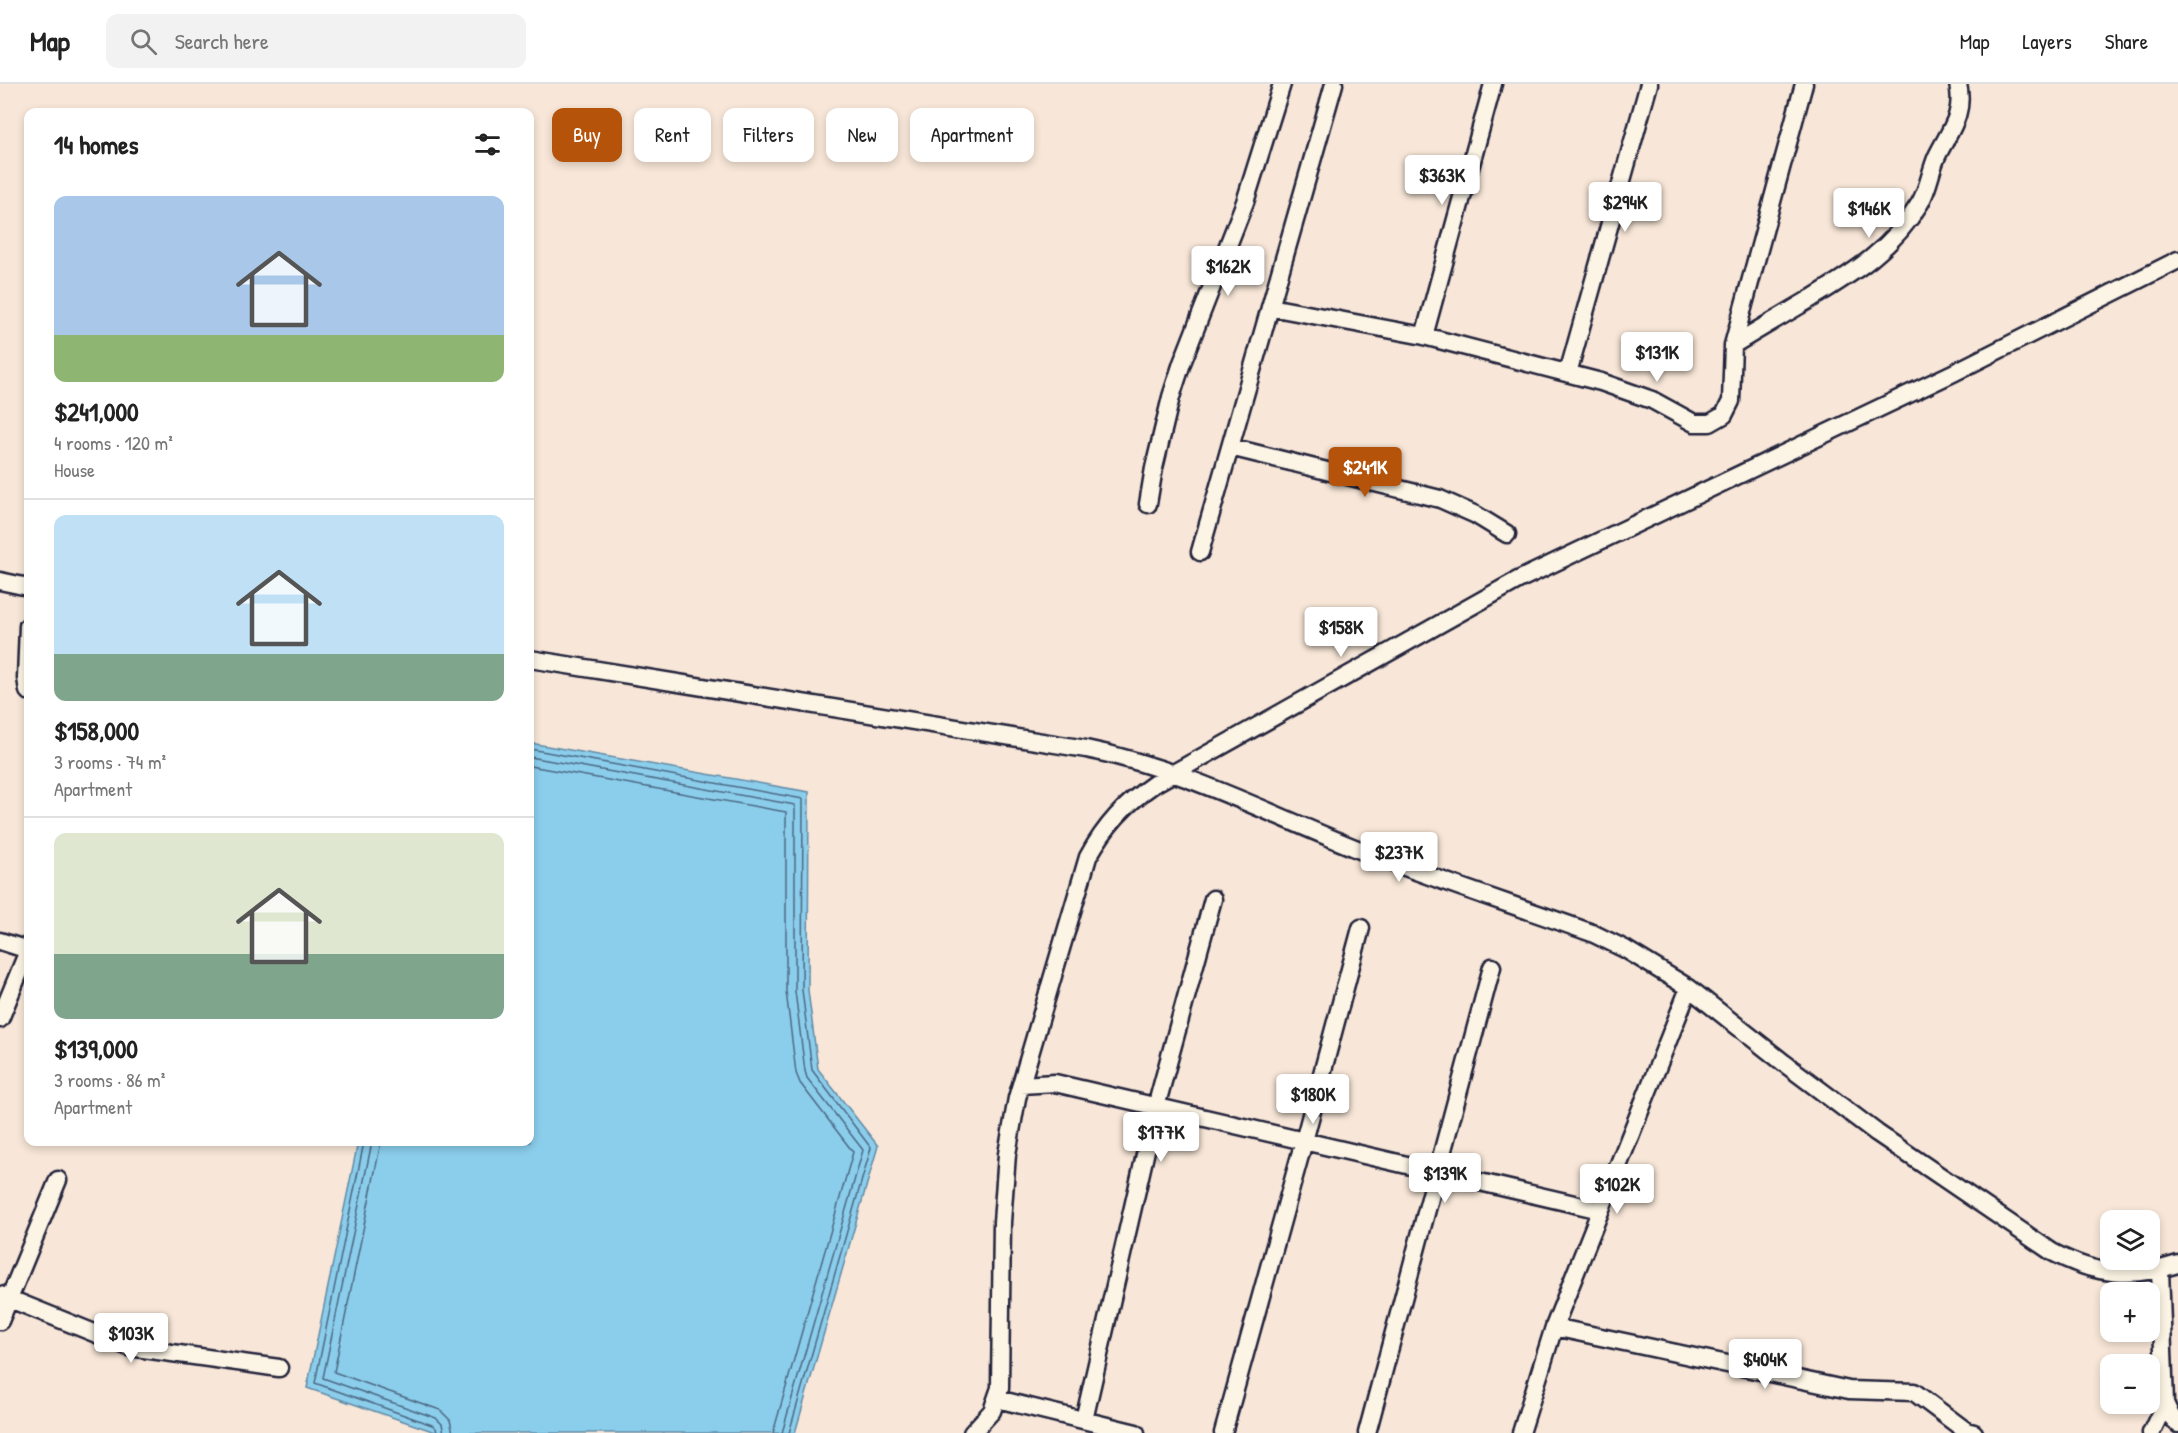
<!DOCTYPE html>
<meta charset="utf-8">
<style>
:root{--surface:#fff;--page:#f2f2f2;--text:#222;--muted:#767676;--line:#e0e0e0;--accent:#b45309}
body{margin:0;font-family:"Patrick Hand",sans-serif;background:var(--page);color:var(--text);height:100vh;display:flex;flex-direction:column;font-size:22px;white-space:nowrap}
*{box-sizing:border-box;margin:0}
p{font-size:20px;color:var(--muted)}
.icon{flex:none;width:33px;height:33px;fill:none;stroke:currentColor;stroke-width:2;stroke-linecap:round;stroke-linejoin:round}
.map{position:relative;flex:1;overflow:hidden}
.details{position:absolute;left:24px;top:24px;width:510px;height:1038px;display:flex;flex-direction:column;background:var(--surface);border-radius:12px;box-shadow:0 3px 9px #0003}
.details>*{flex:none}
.hud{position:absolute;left:552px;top:24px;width:570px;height:54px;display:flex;gap:12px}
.buttons{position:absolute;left:2100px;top:1126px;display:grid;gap:12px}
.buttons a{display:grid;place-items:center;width:60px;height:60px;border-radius:12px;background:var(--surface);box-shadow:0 3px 9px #0003;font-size:30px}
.price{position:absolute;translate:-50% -51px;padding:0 14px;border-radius:6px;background:#fff;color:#222;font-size:20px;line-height:39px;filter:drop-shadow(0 2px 3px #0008)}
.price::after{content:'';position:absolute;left:50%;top:36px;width:18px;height:14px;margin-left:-9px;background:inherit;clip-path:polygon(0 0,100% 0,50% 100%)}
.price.selected{background:var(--accent);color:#fff}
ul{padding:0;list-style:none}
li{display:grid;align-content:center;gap:12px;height:318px;padding:0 30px}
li+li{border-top:2px solid var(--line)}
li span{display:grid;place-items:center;height:186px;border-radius:12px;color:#555}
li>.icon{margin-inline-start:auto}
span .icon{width:108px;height:108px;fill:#fffc;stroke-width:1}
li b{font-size:26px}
h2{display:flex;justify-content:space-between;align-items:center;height:72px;padding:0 30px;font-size:26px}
.tag{padding:0 21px;border-radius:12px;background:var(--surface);box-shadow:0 3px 9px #0003;font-size:21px;line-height:54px}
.tag.selected{background:var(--accent);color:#fff}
header{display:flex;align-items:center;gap:36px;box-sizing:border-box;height:84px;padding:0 30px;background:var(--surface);border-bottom:2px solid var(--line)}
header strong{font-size:28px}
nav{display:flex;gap:33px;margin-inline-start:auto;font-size:21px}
.search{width:420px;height:54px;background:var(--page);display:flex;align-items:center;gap:15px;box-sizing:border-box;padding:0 21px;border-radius:12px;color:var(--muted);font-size:22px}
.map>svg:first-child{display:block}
.water{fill:#8bceec;stroke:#6189a5;stroke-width:1.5}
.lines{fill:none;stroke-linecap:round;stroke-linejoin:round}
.shore{stroke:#4c6782;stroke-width:1.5}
.street-casing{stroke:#22223b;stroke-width:21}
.street{stroke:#fcf5e5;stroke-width:16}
</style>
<header>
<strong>Map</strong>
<div class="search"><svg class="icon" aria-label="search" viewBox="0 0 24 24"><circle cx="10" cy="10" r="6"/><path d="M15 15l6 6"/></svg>Search here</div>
<nav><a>Map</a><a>Layers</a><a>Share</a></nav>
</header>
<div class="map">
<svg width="2178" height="1349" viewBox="0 0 2178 1349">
<rect width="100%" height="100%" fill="#f8e7d8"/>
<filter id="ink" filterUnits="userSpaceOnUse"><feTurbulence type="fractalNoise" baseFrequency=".0167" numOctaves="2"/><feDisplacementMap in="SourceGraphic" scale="12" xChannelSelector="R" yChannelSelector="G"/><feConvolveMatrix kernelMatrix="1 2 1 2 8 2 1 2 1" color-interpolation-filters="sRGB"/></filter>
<g filter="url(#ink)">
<path class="water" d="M530 659 809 708 808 906 818 985 878 1062 795 1349H438L307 1304 358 1058H530Z"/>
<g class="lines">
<path class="shore" d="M530 665 803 715 802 906 812 986 871 1064 789 1349
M530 673 795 721V907L805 987 807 994 863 1066 782 1349
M530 682 786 728V907L796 989 800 999 853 1068 773 1349
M364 1058 315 1299 432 1341 436 1344 437 1349
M372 1058 323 1294 436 1334 442 1340 444 1349
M381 1058 334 1288 440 1326 450 1336 453 1349"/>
<defs>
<path id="street" d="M1270 223 1424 252 1601 298 1652 316 1694 339H1710L1724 331 1731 317 1733 261 1804 0
M1424 252 1493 0
M1733 261C1759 245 1785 230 1812 214 1856 187 1892 165 1920 119 1929 103 1930 88 1937 72 1949 47 1965 31 1958 0
M1568 289 1649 0
M1230 363 1440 415 1476 431 1507 450
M1148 420 1154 384 1171 313 1182 279 1245 118 1282 0
M1200 468 1334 0
M0 497 28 503
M28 542 26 594 28 607
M530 575 1086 665C1182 684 1269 730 1360 766 1436 796 1514 821 1592 849L1625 865 1689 904 1784 979 1877 1049 2052 1168C2096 1191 2131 1195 2178 1180
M0 857 28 866
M0 935 28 867
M1021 1001 1055 999 1600 1126
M2160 1186 2165 1319 2171 1332 2178 1340
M0 1211 129 1263 279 1284
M0 1237 58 1096
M1554 1243 1849 1306 1914 1308 1966 1347 1974 1349
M997 1315 1136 1349
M1084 1336 1156 1023 1213 815
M972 1349 992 1327 1000 1304 1002 1138 1007 1070 1017 1014 1088 773C1105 742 1125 720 1154 700L1518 496 1953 289 2178 176
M1223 1349 1304 1057 1361 844
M1367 1349 1492 883
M1521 1349 1554 1243 1689 904
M2151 1349 2165 1319"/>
</defs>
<use href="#street" class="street-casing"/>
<use href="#street" class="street"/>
</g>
</g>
</svg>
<div class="buttons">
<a><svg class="icon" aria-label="layers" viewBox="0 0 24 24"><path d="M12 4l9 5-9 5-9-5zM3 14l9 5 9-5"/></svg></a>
<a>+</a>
<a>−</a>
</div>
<b class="price" style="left:1442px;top:122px">$363K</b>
<b class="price" style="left:1625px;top:149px">$294K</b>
<b class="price" style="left:1869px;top:155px">$146K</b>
<b class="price" style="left:1228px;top:213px">$162K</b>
<b class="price" style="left:1657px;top:299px">$131K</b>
<b class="price selected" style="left:1365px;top:414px">$241K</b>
<b class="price" style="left:1341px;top:574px">$158K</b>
<b class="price" style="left:1399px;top:799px">$237K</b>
<b class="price" style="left:1313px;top:1041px">$180K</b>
<b class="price" style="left:1161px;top:1079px">$177K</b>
<b class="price" style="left:1445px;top:1120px">$139K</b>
<b class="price" style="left:1617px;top:1131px">$102K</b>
<b class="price" style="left:131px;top:1280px">$103K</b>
<b class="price" style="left:1765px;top:1306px">$404K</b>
<div class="hud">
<a class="tag selected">Buy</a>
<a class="tag">Rent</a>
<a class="tag">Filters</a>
<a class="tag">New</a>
<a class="tag">Apartment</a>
</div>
<section class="details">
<h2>14 homes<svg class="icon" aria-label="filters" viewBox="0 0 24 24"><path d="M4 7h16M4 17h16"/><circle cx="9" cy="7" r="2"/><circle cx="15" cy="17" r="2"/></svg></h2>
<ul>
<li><span style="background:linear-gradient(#a9c7e8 75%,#8fb573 0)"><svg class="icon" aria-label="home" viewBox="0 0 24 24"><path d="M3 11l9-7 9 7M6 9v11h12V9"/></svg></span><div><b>$241,000</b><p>4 rooms · 120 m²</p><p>House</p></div></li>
<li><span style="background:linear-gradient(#bfe0f5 75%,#7fa58c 0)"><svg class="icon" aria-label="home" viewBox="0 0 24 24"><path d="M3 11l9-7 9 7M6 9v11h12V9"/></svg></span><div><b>$158,000</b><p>3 rooms · 74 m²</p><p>Apartment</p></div></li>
<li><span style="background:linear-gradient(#dfe7d0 65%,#7fa58c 0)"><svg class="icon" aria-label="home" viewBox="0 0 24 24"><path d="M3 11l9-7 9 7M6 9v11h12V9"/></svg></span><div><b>$139,000</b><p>3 rooms · 86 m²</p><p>Apartment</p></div></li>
</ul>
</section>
</div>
